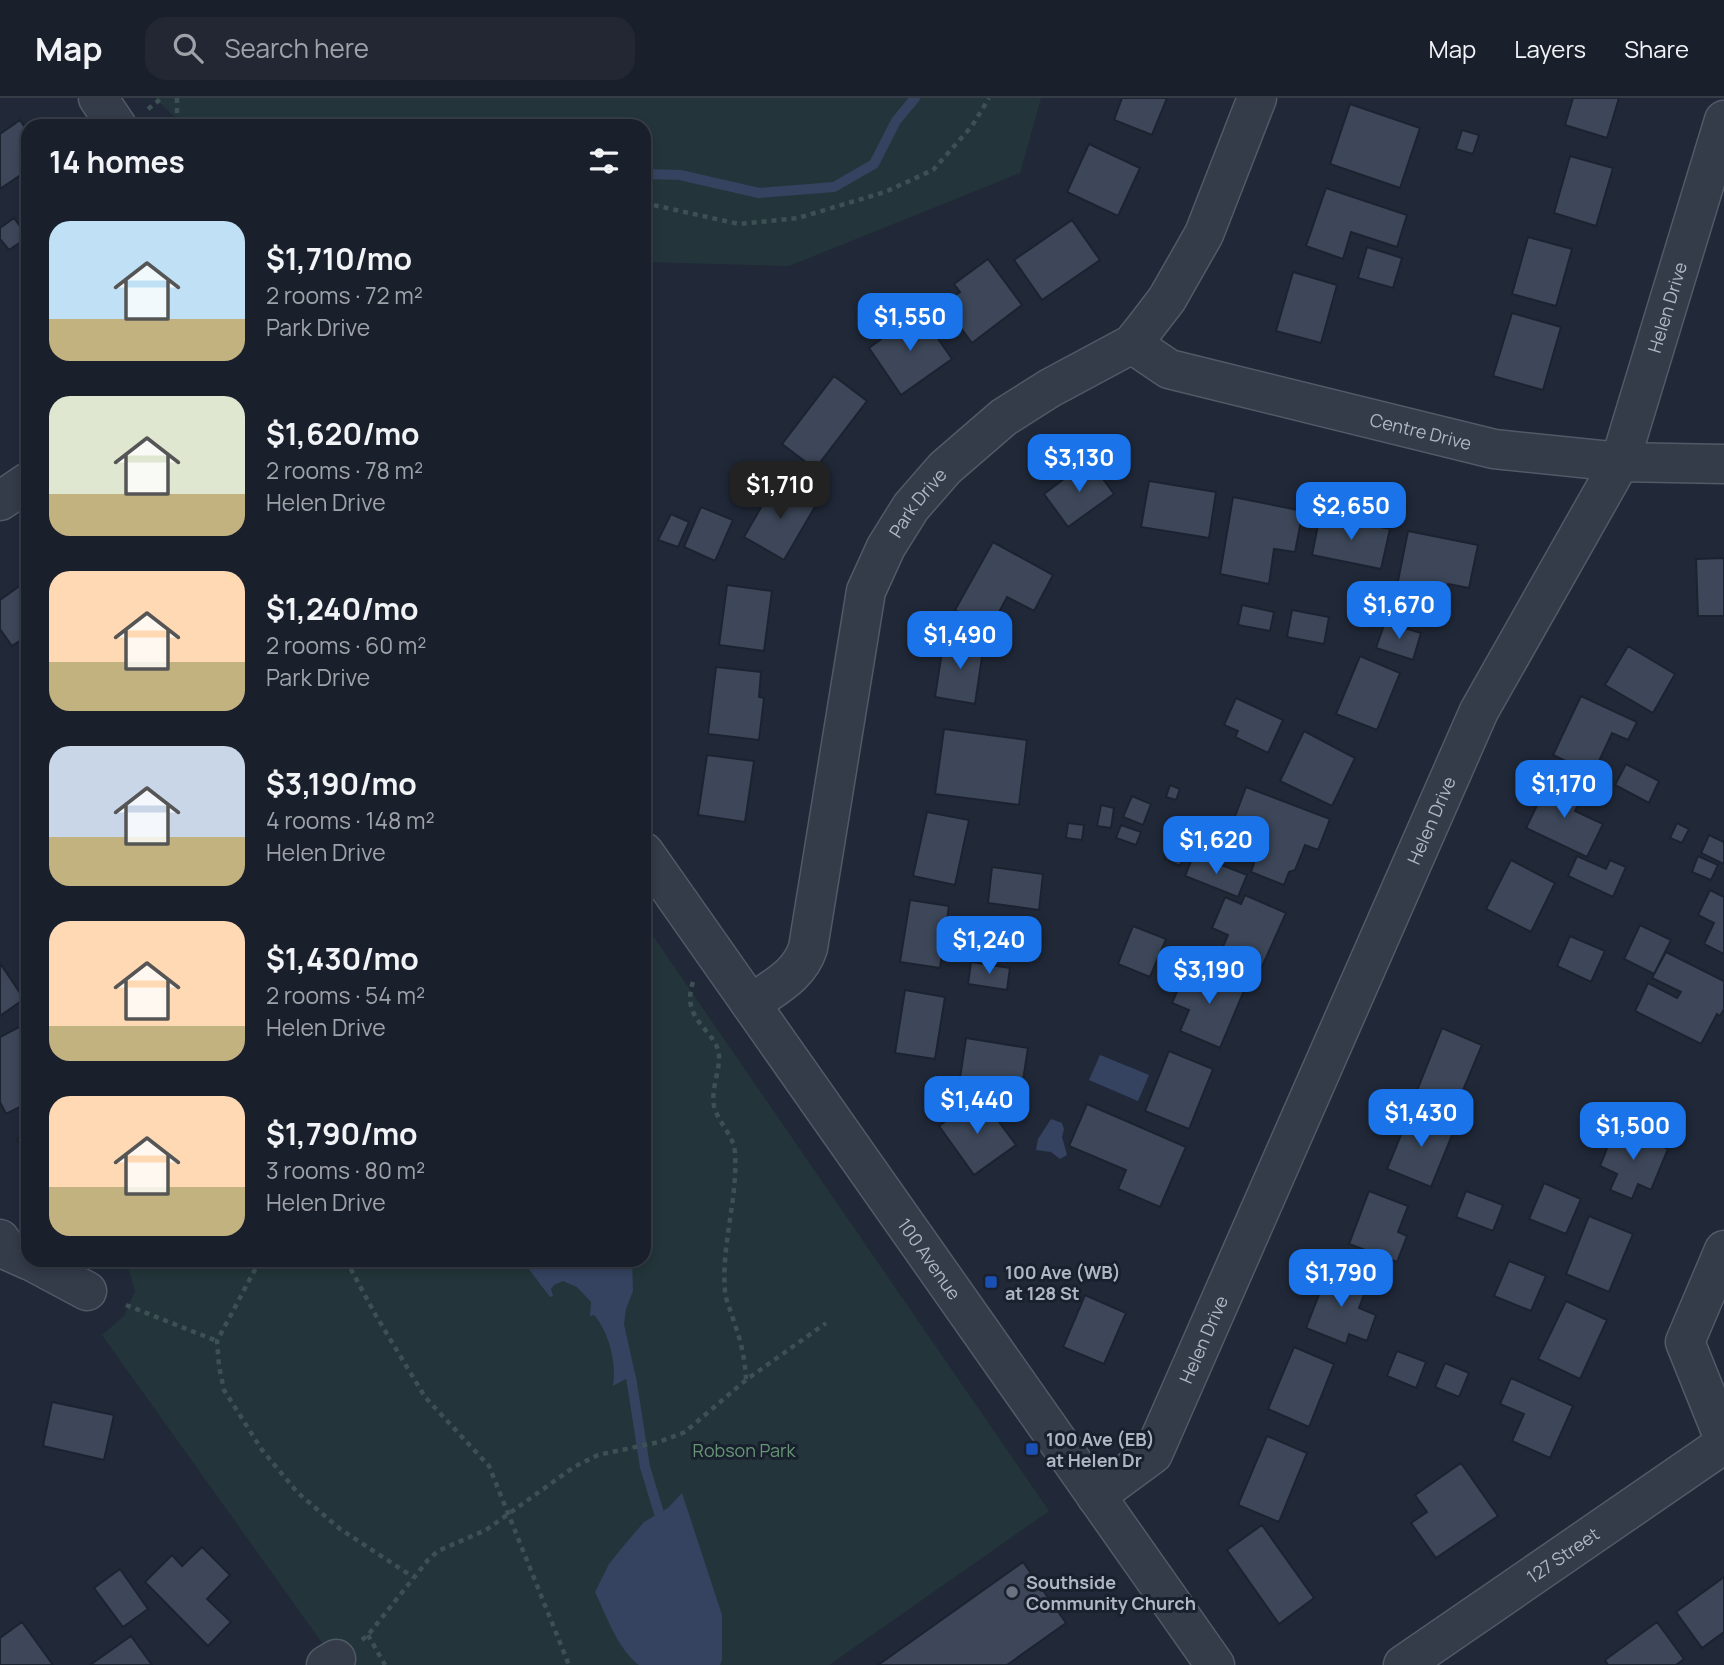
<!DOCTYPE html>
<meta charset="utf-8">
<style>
:root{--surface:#191f2b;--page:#222733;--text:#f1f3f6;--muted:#9fa2a9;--line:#373d47;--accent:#1a73e8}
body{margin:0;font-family:Manrope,sans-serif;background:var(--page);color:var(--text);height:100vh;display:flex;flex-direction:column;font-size:26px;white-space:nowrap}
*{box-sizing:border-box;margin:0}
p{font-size:23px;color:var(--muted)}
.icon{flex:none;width:38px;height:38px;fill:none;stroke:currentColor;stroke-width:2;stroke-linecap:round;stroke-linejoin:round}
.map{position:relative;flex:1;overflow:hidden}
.details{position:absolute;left:21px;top:21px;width:630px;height:1148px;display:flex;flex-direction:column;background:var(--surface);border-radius:21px;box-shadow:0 4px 10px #0003,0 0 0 2px var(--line)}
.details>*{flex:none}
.price{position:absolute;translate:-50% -60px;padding:0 16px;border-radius:14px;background:var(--accent);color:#fff;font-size:23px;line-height:46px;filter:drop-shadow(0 2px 4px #0008)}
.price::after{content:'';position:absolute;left:50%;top:42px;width:21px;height:16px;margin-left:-10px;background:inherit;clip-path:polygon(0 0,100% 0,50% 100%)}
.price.selected{background:#222;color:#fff}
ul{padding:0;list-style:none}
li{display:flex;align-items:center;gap:21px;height:175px;padding:0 28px}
li span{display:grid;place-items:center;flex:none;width:196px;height:140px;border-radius:21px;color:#555}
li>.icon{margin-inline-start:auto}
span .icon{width:84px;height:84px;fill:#fffc;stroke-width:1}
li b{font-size:30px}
h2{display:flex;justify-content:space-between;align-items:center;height:84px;padding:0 28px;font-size:30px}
header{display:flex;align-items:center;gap:42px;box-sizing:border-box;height:98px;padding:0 35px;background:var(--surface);border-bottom:2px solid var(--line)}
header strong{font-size:33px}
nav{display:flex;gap:38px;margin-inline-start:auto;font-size:24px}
.search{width:490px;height:63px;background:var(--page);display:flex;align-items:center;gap:18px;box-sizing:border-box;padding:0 24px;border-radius:21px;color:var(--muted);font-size:26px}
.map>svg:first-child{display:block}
.green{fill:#23353a}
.water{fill:#354360}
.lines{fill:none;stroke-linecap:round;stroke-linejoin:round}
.stream{stroke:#354360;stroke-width:10}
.building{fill:#3d4759;stroke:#1c2330;stroke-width:2}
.minor-casing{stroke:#525967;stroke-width:41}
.path{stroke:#3d5154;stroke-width:4.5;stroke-dasharray:5 5;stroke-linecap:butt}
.minor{stroke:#343b49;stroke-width:38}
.transit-dot{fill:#1a4fb4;stroke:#1a212e;stroke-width:2.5}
.worship-dot{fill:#6b7280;stroke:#1a212e;stroke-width:2.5}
.labels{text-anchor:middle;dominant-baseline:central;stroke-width:6;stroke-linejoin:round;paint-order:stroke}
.street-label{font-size:18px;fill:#afb6c5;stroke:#1a212e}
.poi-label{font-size:18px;font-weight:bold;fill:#afb6c5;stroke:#1a212e;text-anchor:start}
.park-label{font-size:18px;fill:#669675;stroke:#1a212e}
</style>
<header>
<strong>Map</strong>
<div class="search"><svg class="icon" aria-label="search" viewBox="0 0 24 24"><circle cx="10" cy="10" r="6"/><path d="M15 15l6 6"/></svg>Search here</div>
<nav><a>Map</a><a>Layers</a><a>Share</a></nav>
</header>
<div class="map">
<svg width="1724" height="1567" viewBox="0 0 1724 1567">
<rect width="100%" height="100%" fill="#212939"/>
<path class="green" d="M155 0H1041L1020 75 789 168 644 164V28H184Z
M644 825 1049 1413 829 1567H338L102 1237 124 1218 135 1193 128 1169 119 1162H644Z"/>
<path class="water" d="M1100 957 1149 977 1138 1003 1089 982Z
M1051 1021 1062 1025 1064 1031 1062 1039 1067 1057 1060 1061 1051 1054 1036 1052 1038 1041Z
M522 1162H632L633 1193 626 1211 624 1226 635 1276 613 1288C617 1266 609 1234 594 1217L590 1218 591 1204 577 1189 563 1183 554 1187 551 1191 553 1198 550 1199Z
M682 1395 722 1517V1562L720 1567H639C617 1550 607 1519 595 1494L609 1466 626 1445 644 1424 668 1410Z"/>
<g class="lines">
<path class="stream" d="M644 76 680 77 759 95 834 89 874 66 896 23 915 0
M631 1279 645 1369 659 1415"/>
</g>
<path class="building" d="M1122 0H1167L1152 37 1114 22Z
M1573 0H1619L1607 40 1565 27Z
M1350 6 1420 30 1400 90 1330 66Z
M20 22 28 34V72L0 91V36Z
M1462 32 1479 37 1473 56 1456 51Z
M1089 46 1140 70 1118 118 1067 94Z
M1570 58 1613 70 1596 128 1554 115Z
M1326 90 1407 117 1397 149 1351 134 1343 161 1306 148Z
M14 120 28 139 9 152 0 141V130Z
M1072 122 1100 162 1042 202 1014 162Z
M1528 139 1572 151 1556 208 1512 196Z
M1367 149 1402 160 1393 190 1358 180Z
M988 161 1022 207 972 245 943 206 960 194 954 186Z
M1293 174 1337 187 1321 245 1276 233Z
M919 213 952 261 901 297 869 250Z
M1512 215 1561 229 1543 292 1493 278Z
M834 278 867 303 815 371 782 346Z
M1089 362 1114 396 1068 429 1044 396Z
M776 383 816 407 784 462 744 439Z
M1149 383 1216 394 1209 440 1141 429Z
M1233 399 1303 413 1295 454 1274 451 1269 486 1220 476Z
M701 409 733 422 715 463 684 449Z
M671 416 689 424 678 449 658 442Z
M1320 417 1390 431 1381 471 1312 457Z
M1408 433 1478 447 1469 490 1448 486 1446 498 1397 488Z
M993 444 1053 477 1034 513 1007 499 990 531 955 512Z
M1724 460V518H1698L1696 461Z
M28 482V537L12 548 0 531V502Z
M727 487 772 493 764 553 719 547Z
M1242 507 1274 514 1270 533 1238 527Z
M1292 512 1329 519 1324 546 1287 539Z
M1385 524 1421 535 1413 562 1376 550Z
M944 540 984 546 975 606 935 599Z
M1628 548 1675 576 1653 615 1605 587Z
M1360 558 1400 575 1377 632 1336 616Z
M716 569 761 574 759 599 764 600 759 642 708 636Z
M1581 598 1637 624 1628 642 1612 635 1593 676 1553 657Z
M1236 600 1283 622 1268 655 1235 639 1238 633 1224 627Z
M944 631 1027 642 1019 707 935 696Z
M1304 633 1355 660 1332 708 1280 683Z
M707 657 754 663 745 724 698 717Z
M1626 666 1659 683 1649 705 1615 687Z
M1549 683 1582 699 1575 713 1603 726 1587 759 1526 730Z
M1170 687 1180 691 1176 702 1166 699Z
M1246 689 1330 721 1318 752 1305 747 1295 772 1289 774 1284 787 1251 774 1254 765 1222 753Z
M1132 698 1151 706 1143 727 1123 719Z
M1101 707 1114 710 1111 730 1097 728Z
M927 714 969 722 955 787 913 778Z
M1068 725 1084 727 1082 742 1066 740Z
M1677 725 1689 731 1682 745 1670 740Z
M1121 727 1141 734 1136 747 1116 740Z
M1709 737 1724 744V766L1701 755Z
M1171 747 1186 754 1180 768 1165 761Z
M1194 756 1247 777 1238 799 1185 778Z
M1577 758 1606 771 1610 762 1626 769 1613 799 1568 778Z
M1698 758 1718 767 1711 782 1692 774Z
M1511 762 1555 785 1531 834 1486 811Z
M992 769 1043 776 1039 812 988 805Z
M1710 792 1724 799V856L1704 846 1714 825 1698 817Z
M1245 797 1286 815 1261 871 1221 853 1228 837 1212 830 1225 799 1241 806Z
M910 802 949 808 940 870 900 864Z
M1640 827 1671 842 1654 876 1624 861Z
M1133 828 1166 841 1150 879 1118 866Z
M1570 838 1605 853 1591 884 1557 868Z
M1666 854 1724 883V911L1720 918 1717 916 1701 946 1635 913 1648 885 1677 900 1681 894 1652 880Z
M971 864 1010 870 1007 892 968 886Z
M0 865 24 901 0 918Z
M1206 871 1246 888 1220 950 1180 933 1189 912 1172 905 1184 877 1201 884Z
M905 892 945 899 935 961 895 955Z
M19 929 28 945V1005L6 1016 0 1004V939Z
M1442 930 1482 947 1453 1016 1414 1000Z
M966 940 1028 950 1022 989 960 980Z
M1169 953 1213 971 1189 1031 1145 1013Z
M980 998 1016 1047 974 1077 939 1028Z
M1087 1006 1186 1049 1160 1109 1118 1091 1126 1072 1069 1048Z
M1411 1012 1455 1030 1431 1089 1387 1071Z
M1616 1028 1668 1051 1651 1092 1638 1086 1632 1101 1610 1092 1617 1076 1600 1068Z
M28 1035V1060L17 1041Z
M1544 1085 1581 1101 1566 1136 1529 1121Z
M1369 1093 1408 1108 1398 1134 1407 1138 1397 1164 1349 1146Z
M1466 1093 1503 1107 1493 1133 1456 1119Z
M1589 1118 1633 1136 1609 1194 1566 1176Z
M1509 1163 1546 1178 1531 1213 1494 1198Z
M1329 1171 1368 1186 1359 1210 1376 1217 1367 1243 1349 1236 1346 1246 1306 1230Z
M1085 1197 1126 1215 1104 1266 1063 1249Z
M1566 1203 1607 1222 1580 1281 1538 1261Z
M1294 1249 1334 1266 1309 1329 1268 1311Z
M1397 1253 1426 1264 1416 1290 1387 1278Z
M1445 1265 1469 1275 1459 1299 1435 1289Z
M1511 1280 1573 1308 1550 1360 1512 1343 1524 1316 1500 1306Z
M52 1304 114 1317 104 1362 43 1348Z
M1267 1338 1307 1355 1279 1424 1238 1407Z
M1461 1365 1498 1418 1436 1460 1411 1425 1427 1414 1415 1397Z
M1262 1427 1314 1500 1279 1526 1227 1452Z
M202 1449 230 1477 207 1501 231 1524 208 1548 145 1484 172 1457 182 1468Z
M1023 1464 1066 1525 1007 1567H878Z
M120 1471 148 1511 123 1529 94 1490Z
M1724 1479V1534L1702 1550 1676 1514Z
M22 1524 53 1567H0V1540Z
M1657 1524 1684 1561 1676 1567H1608L1605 1562Z
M131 1538 152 1567H90Z"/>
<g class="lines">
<defs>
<g id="minor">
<path d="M98 0 117 28"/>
<path id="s1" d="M1132 246 1169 271 1494 351 1620 364 1724 366"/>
<path d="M0 403 28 384"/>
<path id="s2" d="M644 754 1215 1567"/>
<path id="s3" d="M751 906C774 889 799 878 808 850L866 493 886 449 911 409 945 370 1004 319 1050 290 1132 246 1144 231 1167 201 1204 136 1257 0"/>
<path d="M0 1141 8 1153 28 1162"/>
<path d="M1724 1152 1685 1244 1724 1341"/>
<path d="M29 1162 87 1193"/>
<path id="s4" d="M1096 1398 1153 1356 1479 613 1620 364 1724 22"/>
<path d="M326 1567 336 1561"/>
<path id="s5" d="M1403 1567 1724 1346"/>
</g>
</defs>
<use href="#minor" class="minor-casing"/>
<path class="path" d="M177 0V28
M148 11 162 0
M644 105 739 126 798 120 885 94 933 72 972 28 989 0
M693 884C679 924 720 933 719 960 719 976 711 991 714 1008 718 1025 734 1037 735 1055 738 1101 721 1147 725 1193 726 1204 731 1213 734 1224 741 1243 745 1261 746 1281
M260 1162 217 1243 219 1268 224 1292 262 1352 298 1395 340 1431 413 1479
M346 1162 375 1216 425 1299 489 1368 569 1567
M126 1207 217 1243
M368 1537 385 1567
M362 1542 368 1537 428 1462 438 1453 486 1432 574 1369 598 1357 659 1344 685 1334 746 1282 826 1225"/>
<use href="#minor" class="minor"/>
</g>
<g class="transit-dot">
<rect x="984" y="1177" width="14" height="14" rx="3.5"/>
<rect x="1025" y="1344" width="14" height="14" rx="3.5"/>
</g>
<circle class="worship-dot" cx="1012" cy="1494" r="7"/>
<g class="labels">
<g class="street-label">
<text stroke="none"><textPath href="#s4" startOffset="1330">Helen Drive</textPath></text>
<text stroke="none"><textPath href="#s1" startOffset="304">Centre Drive</textPath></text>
<text stroke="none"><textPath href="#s3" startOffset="546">Park Drive</textPath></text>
<text stroke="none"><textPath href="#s4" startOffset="763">Helen Drive</textPath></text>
<text stroke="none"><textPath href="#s2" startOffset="497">100 Avenue</textPath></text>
<text stroke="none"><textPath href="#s4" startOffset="196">Helen Drive</textPath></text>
<text stroke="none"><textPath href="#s5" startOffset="194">127 Street</textPath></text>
</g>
<g class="poi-label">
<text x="1005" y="1174">100 Ave (WB)<tspan x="1005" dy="21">at 128 St</tspan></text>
<text x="1046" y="1341">100 Ave (EB)<tspan x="1046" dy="21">at Helen Dr</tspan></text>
<text x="1026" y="1484">Southside<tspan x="1026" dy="21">Community Church</tspan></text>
</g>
<g class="park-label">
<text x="744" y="1352">Robson Park</text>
</g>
</g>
</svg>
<b class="price" style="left:910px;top:255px">$1,550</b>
<b class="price" style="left:1079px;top:396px">$3,130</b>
<b class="price selected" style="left:780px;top:423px">$1,710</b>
<b class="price" style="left:1351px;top:444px">$2,650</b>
<b class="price" style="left:1399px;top:543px">$1,670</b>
<b class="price" style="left:960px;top:573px">$1,490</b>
<b class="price" style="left:1564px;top:722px">$1,170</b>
<b class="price" style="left:1216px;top:778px">$1,620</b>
<b class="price" style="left:989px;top:878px">$1,240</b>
<b class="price" style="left:1209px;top:908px">$3,190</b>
<b class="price" style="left:977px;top:1038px">$1,440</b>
<b class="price" style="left:1421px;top:1051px">$1,430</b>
<b class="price" style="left:1633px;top:1064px">$1,500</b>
<b class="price" style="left:1341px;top:1211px">$1,790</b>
<section class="details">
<h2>14 homes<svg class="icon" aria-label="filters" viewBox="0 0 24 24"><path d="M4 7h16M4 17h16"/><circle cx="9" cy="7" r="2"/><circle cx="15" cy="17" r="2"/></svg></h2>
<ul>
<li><span style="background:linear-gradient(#bfe0f5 70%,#c2b280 0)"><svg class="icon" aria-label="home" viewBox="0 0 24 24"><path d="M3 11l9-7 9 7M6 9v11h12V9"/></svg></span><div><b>$1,710/mo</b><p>2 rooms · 72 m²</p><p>Park Drive</p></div></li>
<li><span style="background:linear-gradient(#dfe7d0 70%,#c2b280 0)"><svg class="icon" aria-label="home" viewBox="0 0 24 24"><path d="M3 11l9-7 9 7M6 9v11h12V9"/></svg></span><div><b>$1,620/mo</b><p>2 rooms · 78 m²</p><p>Helen Drive</p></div></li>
<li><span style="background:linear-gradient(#ffd9b3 65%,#c2b280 0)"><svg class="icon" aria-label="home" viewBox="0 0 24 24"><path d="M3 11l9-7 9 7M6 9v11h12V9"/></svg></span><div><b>$1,240/mo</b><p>2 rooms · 60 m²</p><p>Park Drive</p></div></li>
<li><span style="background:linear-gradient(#c9d6e8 65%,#c2b280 0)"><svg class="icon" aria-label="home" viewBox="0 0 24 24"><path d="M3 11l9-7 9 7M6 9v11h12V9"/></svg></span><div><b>$3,190/mo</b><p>4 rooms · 148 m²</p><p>Helen Drive</p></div></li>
<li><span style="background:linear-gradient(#ffd9b3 75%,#c2b280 0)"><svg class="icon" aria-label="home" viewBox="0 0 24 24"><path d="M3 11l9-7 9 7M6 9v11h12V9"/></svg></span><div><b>$1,430/mo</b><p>2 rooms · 54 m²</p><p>Helen Drive</p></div></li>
<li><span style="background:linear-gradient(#ffd9b3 65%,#c2b280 0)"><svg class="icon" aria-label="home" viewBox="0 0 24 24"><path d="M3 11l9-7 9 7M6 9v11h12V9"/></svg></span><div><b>$1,790/mo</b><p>3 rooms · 80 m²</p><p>Helen Drive</p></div></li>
</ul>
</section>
</div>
